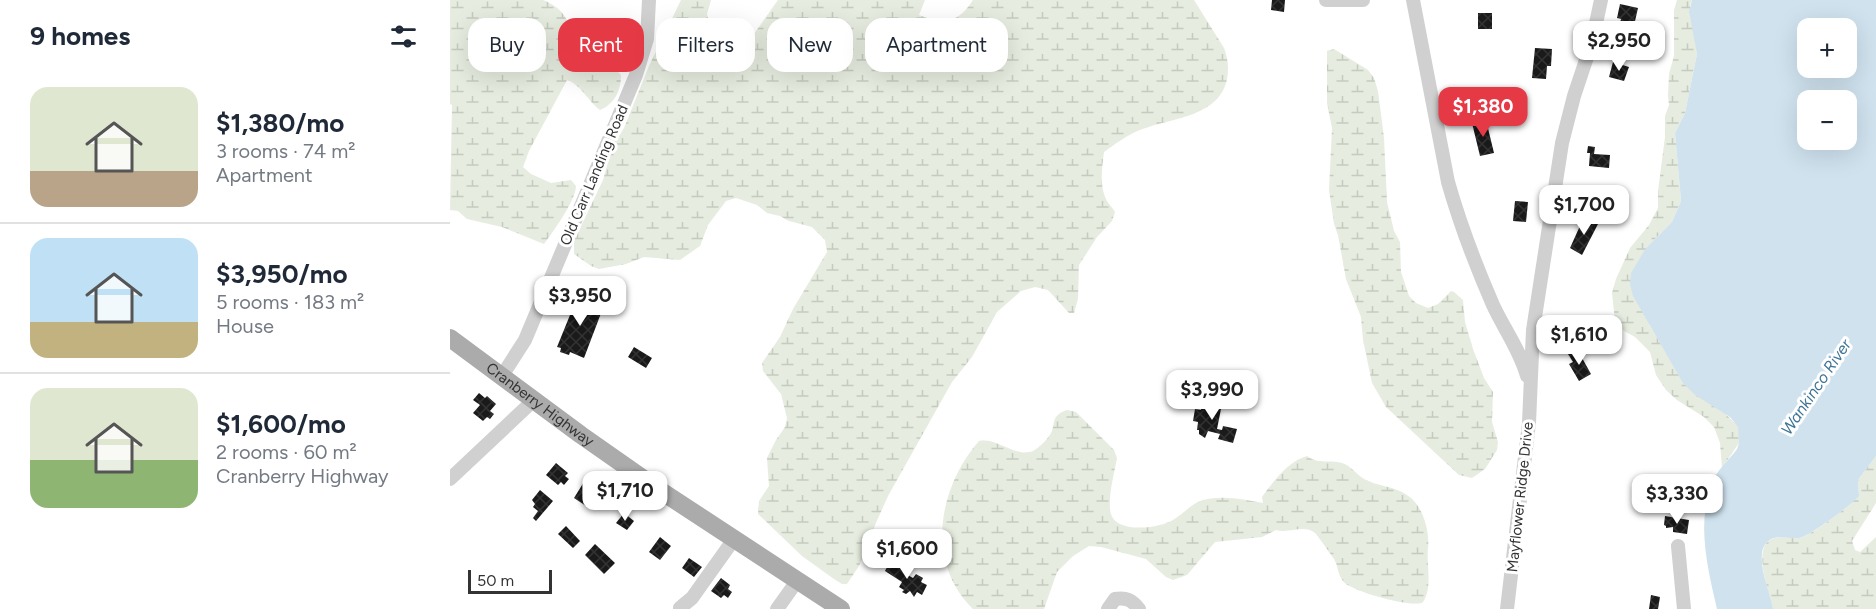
<!DOCTYPE html>
<meta charset="utf-8">
<style>
:root{--surface:#fff;--page:#f2f2f3;--text:#1f2937;--muted:#747a83;--line:#e0e1e3;--accent:#e63946}
body{margin:0;font-family:Figtree,sans-serif;background:var(--page);color:var(--text);height:100vh;display:flex;flex-direction:column;font-size:22px;white-space:nowrap}
*{box-sizing:border-box;margin:0}
p{font-size:20px;color:var(--muted)}
.icon{flex:none;width:33px;height:33px;fill:none;stroke:currentColor;stroke-width:2;stroke-linecap:round;stroke-linejoin:round}
.map{position:relative;flex:1;overflow:hidden}
.drawer{display:flex;flex-direction:column;background:var(--surface);width:450px}
.drawer>*{flex:none}
.guide{position:absolute;left:18px;top:18px;width:570px;height:54px;display:flex;gap:12px}
.buttons{position:absolute;left:1347px;top:18px;display:grid;gap:12px}
.buttons a{display:grid;place-items:center;width:60px;height:60px;border-radius:12px;background:var(--surface);box-shadow:0 6px 24px #0002;font-size:30px}
.scale{position:absolute;left:18px;bottom:15px;width:84px;box-sizing:border-box;padding-left:6px;border:3px solid #333;border-top:0;font-size:16px;line-height:21px;white-space:nowrap;color:#333;-webkit-text-stroke:4px #fff;paint-order:stroke}
.price{position:absolute;translate:-50% -51px;padding:0 14px;border-radius:12px;background:#fff;color:#222;font-size:20px;line-height:39px;filter:drop-shadow(0 2px 3px #0008)}
.price::after{content:'';position:absolute;left:50%;top:36px;width:18px;height:14px;margin-left:-9px;background:inherit;clip-path:polygon(0 0,100% 0,50% 100%)}
.price.on{background:var(--accent);color:#fff}
ul{padding:0;list-style:none}
li{display:flex;align-items:center;gap:18px;height:150px;padding:0 30px}
li+li{border-top:2px solid var(--line)}
li span{display:grid;place-items:center;flex:none;width:168px;height:120px;border-radius:18px;color:#555}
li>.icon{margin-inline-start:auto}
span .icon{width:72px;height:72px;fill:#fffc;stroke-width:1}
li b{font-size:26px}
h2{display:flex;justify-content:space-between;align-items:center;height:72px;padding:0 30px;font-size:26px}
.tag{padding:0 21px;border-radius:18px;background:var(--surface);box-shadow:0 6px 24px #0002;font-size:21px;line-height:54px}
.tag.on{background:var(--accent);color:#fff}
main{display:flex;flex:1;min-height:0}
.map>svg:first-child{display:block}
.wetland{fill:url(#wetland-marsh)}
.water{fill:#cfe2ee;fill-rule:evenodd}
.building{fill:url(#building-cross-hatch)}
.lines{fill:none;stroke-linecap:round;stroke-linejoin:round}
.minor{stroke:#d0d0d0;stroke-width:14}
.major{stroke:#ababab;stroke-width:18}
.labels{text-anchor:middle;dominant-baseline:central;stroke-width:6;stroke-linejoin:round;paint-order:stroke}
.street-label{font-size:15px;fill:#333;stroke:#fff}
.water-label{font-size:16px;font-style:italic;fill:#3f7597;stroke:#fff}
</style>
<main>
<section class="drawer">
<h2>9 homes<svg class="icon" aria-label="filters" viewBox="0 0 24 24"><path d="M4 7h16M4 17h16"/><circle cx="9" cy="7" r="2"/><circle cx="15" cy="17" r="2"/></svg></h2>
<ul>
<li><span style="background:linear-gradient(#dfe7d0 70%,#b9a48a 0)"><svg class="icon" aria-label="home" viewBox="0 0 24 24"><path d="M3 11l9-7 9 7M6 9v11h12V9"/></svg></span><div><b>$1,380/mo</b><p>3 rooms · 74 m²</p><p>Apartment</p></div></li>
<li><span style="background:linear-gradient(#bfe0f5 70%,#c2b280 0)"><svg class="icon" aria-label="home" viewBox="0 0 24 24"><path d="M3 11l9-7 9 7M6 9v11h12V9"/></svg></span><div><b>$3,950/mo</b><p>5 rooms · 183 m²</p><p>House</p></div></li>
<li><span style="background:linear-gradient(#dfe7d0 60%,#8fb573 0)"><svg class="icon" aria-label="home" viewBox="0 0 24 24"><path d="M3 11l9-7 9 7M6 9v11h12V9"/></svg></span><div><b>$1,600/mo</b><p>2 rooms · 60 m²</p><p>Cranberry Highway</p></div></li>
</ul>
</section>
<div class="map">
<svg width="1426" height="609" viewBox="0 0 1426 609">
<defs>
<pattern id="wetland-marsh" width="20" height="14" patternUnits="userSpaceOnUse" patternTransform="scale(1.5)"><rect width="20" height="14" fill="#e6ecdf"/><path d="M1 5h8M5 5V1M11 12h8M15 12V8" fill="none" stroke="#c6cbc0"/></pattern>
<pattern id="building-cross-hatch" width="8" height="8" patternUnits="userSpaceOnUse" patternTransform="scale(1.5)"><rect width="8" height="8" fill="#1a1a1a"/><path d="M0 0l8 8M0 8l8-8" fill="none" stroke="#333"/></pattern>
</defs>
<rect width="100%" height="100%" fill="#fff"/>
<path class="wetland" d="M0 0H93C110 7 117 16 122 33 124 38 125 42 129 46 142 57 160 62 171 75 171 90 165 104 150 110 138 101 131 85 117 80L79 151 73 167 81 174 101 183 121 180 126 186C126 200 103 232 94 244L52 227 17 219 8 211 0 210 2 105 0 104Z
M231 0H261L257 14 261 28 288 46 299 41 328 0H475L469 15C493 24 507 25 523 0H744L774 48C778 59 779 68 777 79 769 118 719 118 690 130 677 135 665 144 654 152 652 168 649 186 657 201 659 205 663 208 665 212L662 221 647 237 629 265 628 299 624 313H619L598 290 585 287 571 291 547 312 522 357 502 382 438 496 425 525 420 542 409 566 397 584H392L384 579 352 556 308 514 309 501 319 486 317 458 326 440 335 427 337 418 331 394 313 371 312 363 330 337 343 309 377 252 375 240 362 227 339 221 330 216 317 213 307 205 286 198 276 201 258 225 250 246 230 260 194 257 176 264 149 269 141 266 124 254V241L153 180 162 147 174 128 199 66Z
M1227 0H1242L1240 5 1247 54 1235 113 1225 133 1231 201 1222 222 1196 248 1199 324 1221 361 1289 427V443L1272 468 1270 443 1264 427 1254 417 1227 400 1216 390 1206 375 1200 352 1185 337 1174 331 1165 320 1162 293 1166 279 1180 248 1199 225 1208 208V191L1215 137V116L1219 105 1218 96 1219 74 1224 56V10Z
M884 49 918 70 924 78 928 91 934 138 937 202 944 231 950 242 951 272 959 296 966 303 978 308 988 304 1001 291 1004 292 1013 300 1015 322 1023 349 1034 378 1043 392 1042 422 1048 442 1047 450 1035 469 1022 478 1009 475 936 407 922 383 913 340 911 317 896 279 888 235 884 224 879 190 882 128 877 103V51Z
M617 410 626 412 664 450 667 458C664 474 659 492 660 508 660 534 703 529 719 522 731 517 741 503 753 500 773 495 794 499 813 503L812 497C823 482 838 461 857 456 868 465 880 459 892 463 901 466 906 474 914 479 929 487 947 486 961 498 973 508 980 532 978 548 976 564 983 588 973 602 965 609 899 591 893 581 888 575 888 566 884 559 882 556 868 536 865 533 854 524 839 534 826 530L812 537 765 542 737 575 723 580 716 577 696 559 651 547 639 546 623 556 607 572 594 609H523C475 562 488 488 529 441 547 437 565 458 583 451 590 447 599 438 602 431 604 425 603 418 609 414 611 412 614 411 617 410Z
M1426 456V503L1402 541 1405 550 1410 552 1426 537V609H1323C1319 592 1300 543 1325 538 1333 536 1341 539 1349 538 1360 537 1401 505 1409 495L1408 480Z"/>
<path class="water" d="M1242 0H1426V456L1408 480 1409 496C1401 505 1359 537 1349 538 1340 539 1329 535 1321 539 1316 542 1312 548 1312 554 1310 570 1320 593 1323 609H1267C1258 569 1246 524 1262 483 1266 471 1279 460 1287 449L1289 443 1288 427 1280 417 1245 395 1233 383 1183 296 1180 284 1181 273 1196 248 1222 222 1231 201 1225 133 1235 113 1247 54 1239 11ZM1358 28H1396V68H1358ZM1358 100H1396V140H1358Z"/>
<path class="building" d="M822 0H835L834 12 821 10Z
M1170 4 1188 8 1183 30 1169 27 1171 19 1167 18Z
M1028 13H1042V29H1028Z
M1085 48 1102 49 1101 66H1097L1096 79 1082 78Z
M1163 62 1179 67 1174 81 1159 77Z
M1036 120 1044 153 1030 156 1022 123Z
M1138 146 1145 147 1144 154 1160 155 1159 168 1139 166 1140 153H1137Z
M1065 201 1078 202 1076 222 1063 221Z
M1134 217 1148 224 1132 255 1120 248Z
M136 296 146 300 144 305 153 308 134 358 120 352 119 355 110 352 111 348 107 347 120 315 117 313 122 303 126 305 129 297 135 300Z
M184 347 202 358 196 368 178 357Z
M1127 349 1141 374 1129 381 1119 364 1123 362 1118 354Z
M29 393 35 398 37 396 46 404 40 411 44 414 40 419 37 417 33 421 23 413 30 405 23 400Z
M757 394 763 395 762 402 772 404 767 429 772 430 773 426 787 429 783 443 768 439 770 434 758 431 755 438 749 434V430H747L748 422 743 421 745 409 751 410 753 399H756Z
M106 463 118 473 115 476 119 479 114 485 111 482 108 485 96 475Z
M137 477 145 482 135 499 139 502 136 506 124 498Z
M90 490 103 501 86 521 83 518 88 511 83 507 85 504 82 500Z
M174 513 184 521 177 530 166 523Z
M1215 516 1239 520 1237 534 1223 532V527L1216 528V526L1214 525Z
M116 526 130 541 123 548 108 534Z
M210 537 221 546 210 560 199 552Z
M145 544 165 563 154 574 135 555Z
M239 558 252 567 244 577 232 568Z
M439 563 445 567 446 564 458 571 456 574 463 578 466 574 473 578 471 582 477 585 472 595 467 592 464 597 460 591 456 594 452 592 454 590 449 587 452 582 435 571Z
M271 578 280 585 278 589 282 592 278 598 274 595 271 598 261 591Z
M1201 595 1210 597 1208 609H1199Z"/>
<g class="lines">
<path class="minor" d="M876 0H913
M963 0 998 182C1010 224 1026 266 1043 305 1054 329 1070 350 1077 376
M52 376 75 340 186 75 197 39 199 0
M0 479 84 400
M1228 546 1234 609
M230 608 242 598 284 539
M327 609 347 581
M658 609 665 599C676 597 682 600 689 609
M1057 609 1079 423 1083 330 1112 143 1124 96 1142 42 1151 0"/>
<path class="major" id="s1" d="M0 338 131 435 211 491 391 609"/>
</g>
<g class="labels">
<g class="street-label">
<text transform="translate(144 175) rotate(-67)">Old Carr Landing Road</text>
<text stroke="none"><textPath href="#s1" startOffset="112">Cranberry Highway</textPath></text>
<text transform="translate(1070 497) rotate(-84)">Mayflower Ridge Drive</text>
</g>
<g class="water-label">
<text transform="translate(1366 387) rotate(-56)">Wankinco River</text>
</g>
</g>
</svg>
<div class="buttons">
<a>+</a>
<a>−</a>
</div>
<div class="scale">50 m</div>
<b class="price" style="left:1169px;top:72px">$2,950</b>
<b class="price on" style="left:1033px;top:138px">$1,380</b>
<b class="price" style="left:1134px;top:236px">$1,700</b>
<b class="price" style="left:130px;top:327px">$3,950</b>
<b class="price" style="left:1129px;top:366px">$1,610</b>
<b class="price" style="left:762px;top:421px">$3,990</b>
<b class="price" style="left:175px;top:522px">$1,710</b>
<b class="price" style="left:1227px;top:525px">$3,330</b>
<b class="price" style="left:457px;top:580px">$1,600</b>
<div class="guide">
<a class="tag">Buy</a>
<a class="tag on">Rent</a>
<a class="tag">Filters</a>
<a class="tag">New</a>
<a class="tag">Apartment</a>
</div>
</div>
</main>
